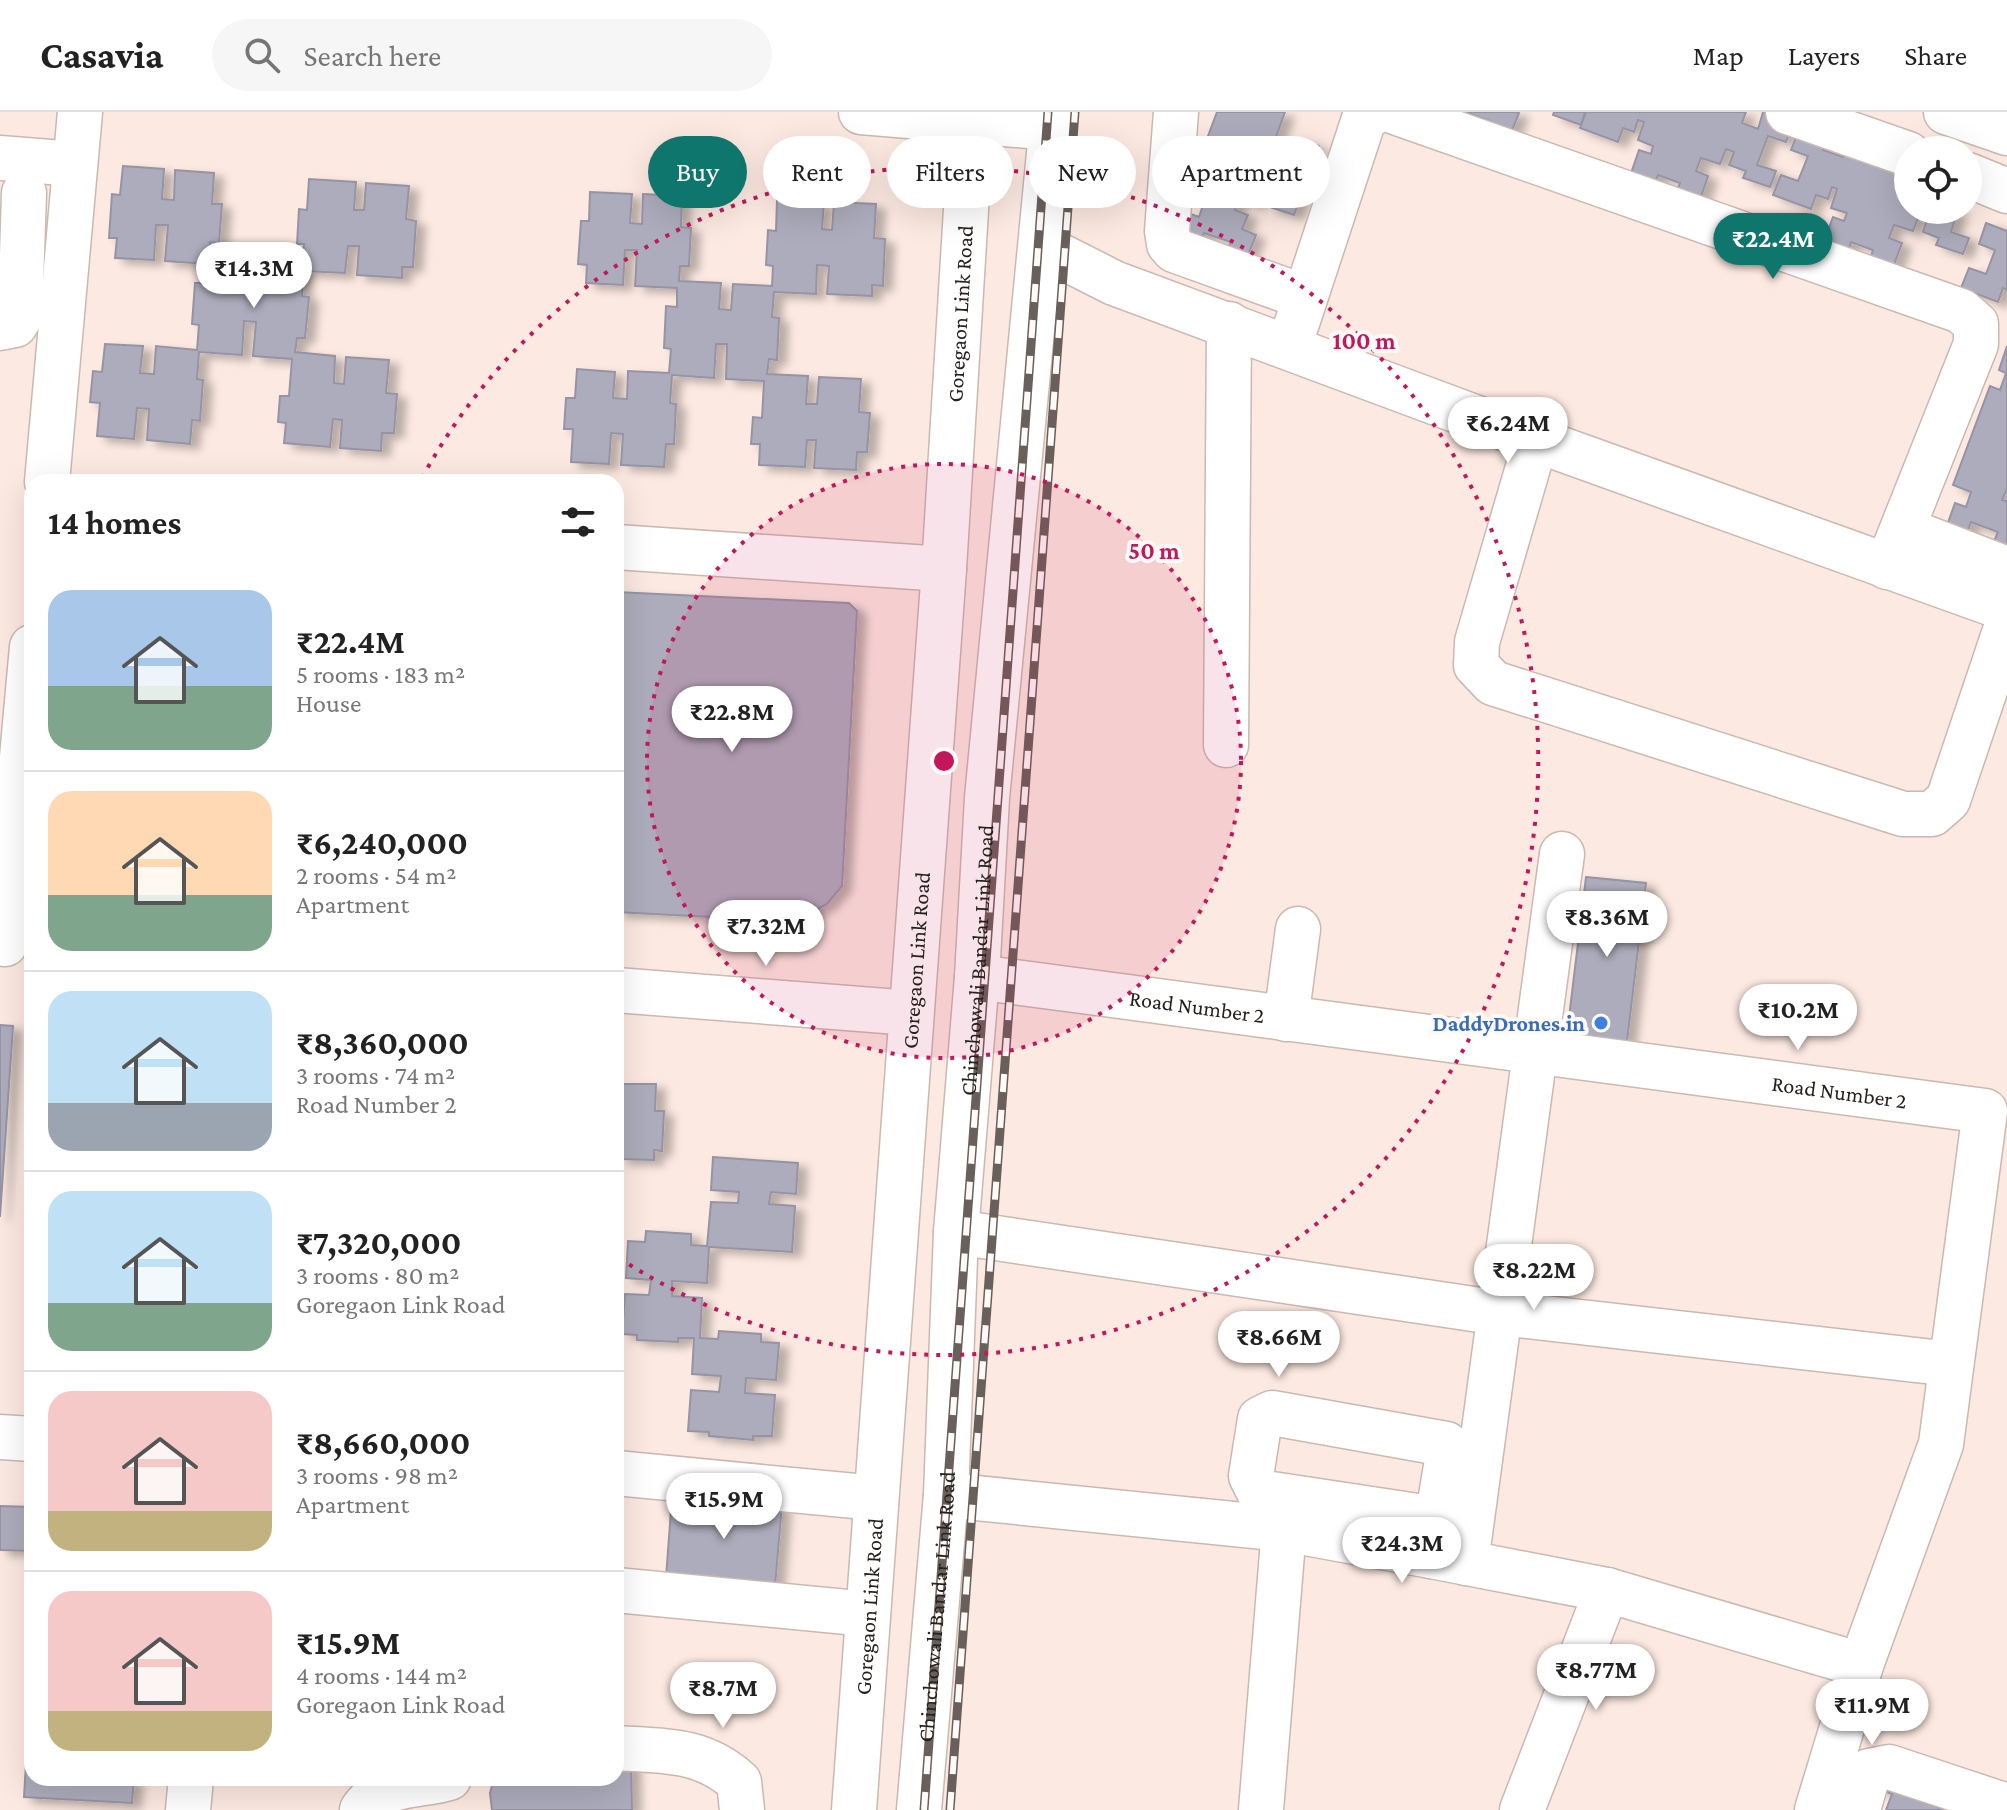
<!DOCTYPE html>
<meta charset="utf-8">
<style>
:root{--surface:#fff;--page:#f6f6f6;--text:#222;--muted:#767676;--line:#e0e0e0;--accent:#0f766e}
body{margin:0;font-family:"Crimson Pro",serif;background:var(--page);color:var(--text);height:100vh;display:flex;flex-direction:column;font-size:30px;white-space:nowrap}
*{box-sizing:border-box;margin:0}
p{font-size:26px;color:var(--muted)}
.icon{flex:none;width:44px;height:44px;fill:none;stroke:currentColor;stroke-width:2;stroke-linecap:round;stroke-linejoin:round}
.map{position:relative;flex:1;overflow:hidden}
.side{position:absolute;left:24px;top:362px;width:600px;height:1312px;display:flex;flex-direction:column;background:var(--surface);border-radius:24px;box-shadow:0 8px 32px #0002}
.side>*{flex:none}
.guide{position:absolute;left:648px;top:24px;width:760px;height:72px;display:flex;gap:16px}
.buttons{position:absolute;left:1894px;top:24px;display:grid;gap:16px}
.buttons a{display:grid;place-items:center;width:88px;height:88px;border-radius:50%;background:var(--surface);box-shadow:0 8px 32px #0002;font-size:40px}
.price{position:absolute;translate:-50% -68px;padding:0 18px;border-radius:28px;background:#fff;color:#222;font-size:26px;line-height:52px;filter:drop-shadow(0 2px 4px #0008)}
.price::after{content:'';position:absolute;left:50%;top:48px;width:24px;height:18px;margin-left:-12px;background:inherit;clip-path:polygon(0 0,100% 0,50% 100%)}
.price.current{background:var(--accent);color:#fff}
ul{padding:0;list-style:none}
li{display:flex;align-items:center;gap:24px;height:200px;padding:0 24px}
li+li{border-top:2px solid var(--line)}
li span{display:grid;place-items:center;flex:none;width:224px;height:160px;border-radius:24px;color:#555}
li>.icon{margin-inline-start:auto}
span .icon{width:96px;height:96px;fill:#fffc;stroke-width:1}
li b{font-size:34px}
h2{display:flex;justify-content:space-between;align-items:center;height:96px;padding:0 24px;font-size:34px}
.chip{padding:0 28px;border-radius:36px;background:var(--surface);box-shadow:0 8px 32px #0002;font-size:28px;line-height:72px}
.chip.current{background:var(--accent);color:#fff}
header{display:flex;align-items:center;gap:48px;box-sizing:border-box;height:112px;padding:0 40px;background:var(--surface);border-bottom:2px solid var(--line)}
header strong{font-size:38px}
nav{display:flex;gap:44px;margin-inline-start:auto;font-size:28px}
.search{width:560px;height:72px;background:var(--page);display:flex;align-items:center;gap:20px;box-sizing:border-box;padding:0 28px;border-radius:44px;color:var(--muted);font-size:30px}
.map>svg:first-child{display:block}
.building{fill:#adacbc;stroke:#9694a4;stroke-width:2;filter:url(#shadow)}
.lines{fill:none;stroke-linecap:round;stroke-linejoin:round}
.minor-casing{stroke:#cab9b1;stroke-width:47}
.major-casing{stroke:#cab9b1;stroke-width:47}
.minor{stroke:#fff;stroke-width:44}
.major{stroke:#fff;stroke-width:44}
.rail-casing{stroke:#6a605b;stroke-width:9}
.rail{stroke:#fefaf8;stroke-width:6;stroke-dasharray:18;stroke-linecap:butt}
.ring{fill:none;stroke:#c2185b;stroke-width:4;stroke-dasharray:4 8}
.shop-dot{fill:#3f7fe0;stroke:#fefaf8;stroke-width:3}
.labels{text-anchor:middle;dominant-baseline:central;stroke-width:8;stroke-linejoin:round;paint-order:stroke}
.street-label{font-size:22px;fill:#27211e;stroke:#fefaf8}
.shop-label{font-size:22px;font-weight:bold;fill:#366cbe;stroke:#fefaf8;text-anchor:end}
.centre{fill:#c2185b;stroke:#fefaf8;stroke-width:4}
.ring-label{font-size:24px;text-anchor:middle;font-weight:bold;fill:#c2185b;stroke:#fefaf8;stroke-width:8;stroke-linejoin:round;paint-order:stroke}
</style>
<header>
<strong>Casavia</strong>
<div class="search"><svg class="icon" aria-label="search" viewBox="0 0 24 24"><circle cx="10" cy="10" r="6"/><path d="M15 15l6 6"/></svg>Search here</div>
<nav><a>Map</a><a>Layers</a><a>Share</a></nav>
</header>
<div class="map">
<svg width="2007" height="1698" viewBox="0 0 2007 1698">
<defs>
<filter id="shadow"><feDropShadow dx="9" dy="5" stdDeviation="4" flood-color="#0004"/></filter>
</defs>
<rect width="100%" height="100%" fill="#fce9e1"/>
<path class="building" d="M1217 0H1285L1272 36 1288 42 1294 25 1319 34 1313 50 1300 45 1287 79 1301 84 1294 103 1267 94 1272 80 1262 77 1256 92 1239 86 1235 98 1248 103 1242 117 1256 123 1244 153 1224 146 1231 130 1204 121 1198 136 1178 129 1188 101 1199 105 1204 90 1186 83Z
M1440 0H1516L1519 1 1507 31 1485 23 1490 9 1468 1 1462 16Z
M1554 0H1585L1581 13 1553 3Z
M1586 0H1746L1742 11 1758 17 1763 0 1793 11 1786 30 1768 24 1757 53 1776 59 1770 75 1743 66 1746 59 1729 53 1734 40 1726 37 1720 52 1701 46 1696 59 1708 64 1698 94 1674 86 1680 71 1658 63 1652 79 1628 70 1639 38 1651 42 1653 34 1638 28 1644 10 1638 8 1634 20 1623 16 1618 30 1580 16Z
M1799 18 1827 28 1823 38 1843 45 1847 33 1908 55V98H1958L1951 120 1969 126 1963 142 1936 133 1939 126 1923 120 1927 107 1919 104 1913 119 1894 113 1889 126 1902 131 1891 161 1868 153 1873 138 1851 130 1846 146 1821 137 1833 105 1844 109 1847 101 1831 96 1837 77 1832 75 1828 87 1816 83 1811 97 1773 83 1781 63 1798 69 1808 44 1791 38Z
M123 54 164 57 162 87 174 88 175 58 214 61 212 92H222L219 131 210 130 209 146 250 149 249 174 261 175 263 149 302 153 304 132H297L299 97 307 98 309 67 356 70 354 98H364L366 71 409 74 406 107 416 109 413 155H402V166L357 163 359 134H348L345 161 304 159 302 184 309 185 305 226H297L295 240 335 244 334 271 344 272 346 245 389 248 386 281 397 282 394 321H382L381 339 340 336 342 308 333 307 330 335 284 331 286 311 278 310 280 284H289L292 247 253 244 256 210 244 209 242 243 199 240 197 267 203 268 200 309 192 308 190 332 147 328 149 297 137 296 134 327 97 324 100 291 90 290 93 259 102 260 105 232 143 234 140 261 154 262 156 234 197 238 199 213 192 212 195 171H206L208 152 165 149 168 113H156L154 148 115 146 117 126H109L112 82 120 83Z
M590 80 632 82 630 111 642 112 643 82 682 84 681 115 691 116 689 154H680L679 169 721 171 719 197 731 198 733 172 772 174 773 154 766 153 768 118 776 119 777 88 824 90 822 117 832 118 834 90 876 92 874 126 885 127 883 174 872 173V184L827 182 829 154 817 153 816 182 774 180 772 205 779 206 777 248 769 247 767 262 808 264 806 292H817L819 265 861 267 859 300 870 301 867 340H857L856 358 814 356 816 328H807L805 355 759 353 760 332H751L753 305 762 306 764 269 726 267 727 232H716L714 266 672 263 670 291 676 292 674 332H666L664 355 621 353 623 322 611 321 609 352 571 350 573 317H564L566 286H575L577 257 615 260 613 286 627 287 628 259 669 261 671 237 664 236 666 194 677 195V176L635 174 637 138H625L623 173 586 171 587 153 578 152 581 109H589Z
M1986 111 2007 119V178L2003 176 1998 190 1961 176 1969 156 1986 162 1995 138 1979 132Z
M2007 234V377L2002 388 2007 389V442L1991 436 1998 420 1971 410 1965 426 1945 419 1955 391 1966 395 1971 380 1953 373 1990 274 2000 278 2006 261 1999 258Z
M616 480 849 491 857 499 842 774 827 792 807 803 786 809 616 800Z
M1586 765 1646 771 1627 929 1567 922Z
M0 913 13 914 0 1105Z
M622 972H656L655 999H664L662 1039 654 1038V1048L619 1047 620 1029H616V994H621Z
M713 1045 798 1051 796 1082 771 1080 769 1092 795 1094 792 1140 709 1135 707 1171 672 1169V1184L702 1186 700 1226 718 1227 719 1219 761 1222V1230L779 1231 776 1268 746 1266 745 1281 775 1283 772 1324H753V1328L709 1324V1320L688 1319 691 1278 719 1280 721 1264 692 1262 694 1226H678V1230L637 1228V1223L622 1222 625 1182 649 1183 651 1168 626 1166 628 1129 645 1130 646 1119 691 1122V1133L707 1134 711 1090 738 1091 739 1080 711 1078Z
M672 1384 782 1393 775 1474 666 1466Z
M0 1394 32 1395V1439L0 1438Z
M32 1551V1666H134L132 1691 24 1685Z
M616 1648 631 1649 632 1698H492L490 1681 494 1666H616Z
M1882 1662 1941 1682 1937 1695 1947 1698H1886L1892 1682 1877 1677Z"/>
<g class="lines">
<defs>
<g id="minor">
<path d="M861 0 1052 16"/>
<path d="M1176 0 1167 119 1169 132 1174 138 1304 185"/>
<path d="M1395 0 1961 199 1976 212V232L1887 455"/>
<path d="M1788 0 1908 42"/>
<path d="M1946 0 2007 21"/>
<path d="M0 46 75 52"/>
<path d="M1968 63 2007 79"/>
<path d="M1041 134 1114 171 1536 328 2007 497"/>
<path d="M1296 214 1364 7 1375 0"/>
<path d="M0 216 15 213 20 205 24 81"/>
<path d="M1536 328 1477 530 1476 553 1493 571 1903 702H1932L1948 688 2007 513"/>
<path d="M47 370 80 0"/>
<path d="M1903 417 2007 457"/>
<path d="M616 435 944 457"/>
<path d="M1226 633 1229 212"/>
<path d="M5 832 32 535"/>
<path id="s1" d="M977 865 1985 999 1941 1332 1861 1553 1817 1698"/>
<path d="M616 878 911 901"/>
<path d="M1286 907 1298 817"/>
<path d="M956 1120 1500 1201 1951 1252"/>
<path d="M0 1325 32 1327"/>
<path d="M616 1361 876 1386"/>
<path d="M946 1383 1284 1417 1431 1444 1607 1478 1861 1553"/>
<path d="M1431 1444 1447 1348 1446 1332 1272 1301 1260 1307 1251 1364 1259 1380 1437 1407"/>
<path d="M1466 1451 1562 742"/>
<path d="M616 1478 868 1502"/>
<path d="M616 1636C663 1639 702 1636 739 1670L742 1698"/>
<path d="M188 1698 191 1666"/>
<path d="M362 1698C380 1670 420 1675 449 1666"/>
<path d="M1261 1698 1284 1417"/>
<path d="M1522 1698 1607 1478"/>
<path d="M1858 1698 1869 1659 1889 1655 2007 1694"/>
</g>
<g id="major">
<path id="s2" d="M854 1698 944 457 972 0"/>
<path id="s3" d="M919 1698 946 1383 956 1120 977 865 987 686 1053 0"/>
</g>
</defs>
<use href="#minor" class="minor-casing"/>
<use href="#major" class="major-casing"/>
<use href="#minor" class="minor"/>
<use href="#major" class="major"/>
<defs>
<path id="rail" d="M924 1698 1048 0
M950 1698 1075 0"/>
</defs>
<use href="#rail" class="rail-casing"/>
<use href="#rail" class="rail"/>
</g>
<circle cx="944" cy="649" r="297" fill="#c2185b" fill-opacity=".12"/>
<g class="ring">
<circle cx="944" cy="649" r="297"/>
<path d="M422 366A594 594 0 1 1 616 1144"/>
</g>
<circle class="shop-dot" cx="1601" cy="911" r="8"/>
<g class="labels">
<g class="street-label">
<text stroke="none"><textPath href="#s2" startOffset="1500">Goregaon Link Road</textPath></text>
<text stroke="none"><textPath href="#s3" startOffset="852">Chinchowali Bandar Link Road</textPath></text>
<text stroke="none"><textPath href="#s2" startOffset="852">Goregaon Link Road</textPath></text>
<text stroke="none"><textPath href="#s1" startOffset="222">Road Number 2</textPath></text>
<text stroke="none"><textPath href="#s1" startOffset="870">Road Number 2</textPath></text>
<text stroke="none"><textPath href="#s2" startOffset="204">Goregaon Link Road</textPath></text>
<text stroke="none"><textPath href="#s3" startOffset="204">Chinchowali Bandar Link Road</textPath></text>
</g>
<g class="shop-label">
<text x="1585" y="911">DaddyDrones.in</text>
</g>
</g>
<circle cx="944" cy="649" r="12" class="centre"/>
<g class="ring-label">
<text x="1364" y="237">100 m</text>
<text x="1154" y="447">50 m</text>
</g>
</svg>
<div class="buttons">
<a><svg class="icon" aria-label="locate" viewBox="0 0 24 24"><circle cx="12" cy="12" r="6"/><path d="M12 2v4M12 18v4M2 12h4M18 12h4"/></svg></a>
</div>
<b class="price current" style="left:1773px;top:169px">₹22.4M</b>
<b class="price" style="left:254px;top:198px">₹14.3M</b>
<b class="price" style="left:1508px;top:353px">₹6.24M</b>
<b class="price" style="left:732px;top:642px">₹22.8M</b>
<b class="price" style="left:1607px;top:847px">₹8.36M</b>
<b class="price" style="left:766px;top:856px">₹7.32M</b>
<b class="price" style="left:1798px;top:940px">₹10.2M</b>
<b class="price" style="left:1534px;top:1200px">₹8.22M</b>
<b class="price" style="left:1279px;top:1267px">₹8.66M</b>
<b class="price" style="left:724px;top:1429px">₹15.9M</b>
<b class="price" style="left:1402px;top:1473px">₹24.3M</b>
<b class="price" style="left:1596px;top:1600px">₹8.77M</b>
<b class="price" style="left:723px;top:1618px">₹8.7M</b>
<b class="price" style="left:1872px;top:1635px">₹11.9M</b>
<div class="guide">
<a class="chip current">Buy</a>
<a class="chip">Rent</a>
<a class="chip">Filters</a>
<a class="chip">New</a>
<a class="chip">Apartment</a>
</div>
<section class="side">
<h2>14 homes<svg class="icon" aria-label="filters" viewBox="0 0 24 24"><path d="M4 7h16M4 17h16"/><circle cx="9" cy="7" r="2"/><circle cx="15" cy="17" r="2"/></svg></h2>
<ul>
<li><span style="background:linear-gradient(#a9c7e8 60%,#7fa58c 0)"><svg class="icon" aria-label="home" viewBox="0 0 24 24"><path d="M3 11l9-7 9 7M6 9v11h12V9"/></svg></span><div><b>₹22.4M</b><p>5 rooms · 183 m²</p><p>House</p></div></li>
<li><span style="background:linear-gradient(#ffd9b3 65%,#7fa58c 0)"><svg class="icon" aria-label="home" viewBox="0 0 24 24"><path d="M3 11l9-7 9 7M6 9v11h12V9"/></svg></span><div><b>₹6,240,000</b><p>2 rooms · 54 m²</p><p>Apartment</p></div></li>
<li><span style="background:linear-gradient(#bfe0f5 70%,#9aa5b1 0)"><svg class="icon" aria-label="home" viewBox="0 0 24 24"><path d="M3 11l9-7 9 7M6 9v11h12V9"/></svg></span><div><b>₹8,360,000</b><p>3 rooms · 74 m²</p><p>Road Number 2</p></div></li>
<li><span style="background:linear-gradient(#bfe0f5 70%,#7fa58c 0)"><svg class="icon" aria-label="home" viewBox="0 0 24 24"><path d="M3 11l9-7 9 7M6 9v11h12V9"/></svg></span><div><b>₹7,320,000</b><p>3 rooms · 80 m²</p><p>Goregaon Link Road</p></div></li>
<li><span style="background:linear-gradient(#f6c9c9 75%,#c2b280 0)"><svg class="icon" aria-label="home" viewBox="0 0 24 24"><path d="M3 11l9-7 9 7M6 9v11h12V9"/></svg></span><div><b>₹8,660,000</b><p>3 rooms · 98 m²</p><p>Apartment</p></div></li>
<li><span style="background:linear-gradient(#f6c9c9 75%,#c2b280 0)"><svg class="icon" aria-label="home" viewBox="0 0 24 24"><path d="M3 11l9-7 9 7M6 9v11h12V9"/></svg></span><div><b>₹15.9M</b><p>4 rooms · 144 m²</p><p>Goregaon Link Road</p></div></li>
</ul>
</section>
</div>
